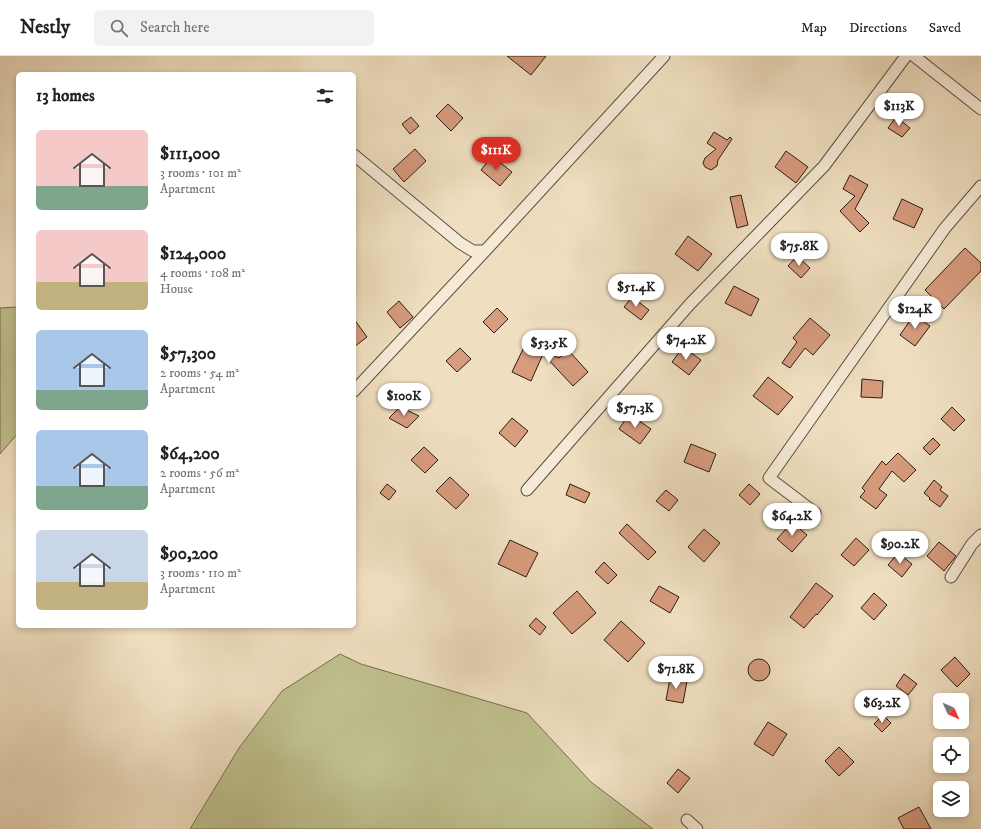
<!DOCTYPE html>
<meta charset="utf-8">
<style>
:root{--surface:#fff;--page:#f2f2f2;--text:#222;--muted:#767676;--line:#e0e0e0;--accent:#d93025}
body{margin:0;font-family:"IM FELL DW Pica",serif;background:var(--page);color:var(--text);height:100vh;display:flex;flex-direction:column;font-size:15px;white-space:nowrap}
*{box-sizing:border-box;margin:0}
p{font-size:13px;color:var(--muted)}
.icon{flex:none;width:22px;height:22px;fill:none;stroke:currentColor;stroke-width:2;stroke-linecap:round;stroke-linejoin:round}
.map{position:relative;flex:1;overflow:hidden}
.drawer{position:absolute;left:16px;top:16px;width:340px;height:556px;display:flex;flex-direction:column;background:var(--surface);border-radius:6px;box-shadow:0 2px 6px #0003}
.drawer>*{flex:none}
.needle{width:26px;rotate:135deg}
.buttons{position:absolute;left:933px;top:637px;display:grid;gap:8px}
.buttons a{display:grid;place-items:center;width:36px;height:36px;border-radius:6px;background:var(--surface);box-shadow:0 2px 6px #0003;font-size:20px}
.price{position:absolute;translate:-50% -34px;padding:0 9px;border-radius:14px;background:#fff;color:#222;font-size:13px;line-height:26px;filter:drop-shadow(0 1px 2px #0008)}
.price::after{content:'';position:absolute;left:50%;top:24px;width:12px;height:9px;margin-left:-6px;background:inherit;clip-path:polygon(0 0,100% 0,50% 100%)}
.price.on{background:var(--accent);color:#fff}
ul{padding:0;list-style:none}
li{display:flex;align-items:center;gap:12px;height:100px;padding:0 20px}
li span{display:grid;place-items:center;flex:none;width:112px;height:80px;border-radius:6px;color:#555}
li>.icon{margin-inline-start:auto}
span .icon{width:48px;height:48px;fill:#fffc;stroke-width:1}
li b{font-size:17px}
h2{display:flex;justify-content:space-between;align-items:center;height:48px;padding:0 20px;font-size:17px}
header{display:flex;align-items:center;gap:24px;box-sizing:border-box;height:56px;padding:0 20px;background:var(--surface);border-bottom:1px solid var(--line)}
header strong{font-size:19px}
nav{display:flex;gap:22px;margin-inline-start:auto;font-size:14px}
.search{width:280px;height:36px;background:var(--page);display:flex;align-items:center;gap:10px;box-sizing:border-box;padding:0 14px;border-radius:6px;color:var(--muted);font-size:15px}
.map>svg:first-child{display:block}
.green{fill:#bfc08e;stroke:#766e52}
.building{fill:#d79b7e;stroke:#2c1c15}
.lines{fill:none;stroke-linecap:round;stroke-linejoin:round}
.street-casing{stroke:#5d4d40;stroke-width:13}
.street{stroke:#f5ead6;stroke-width:11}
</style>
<header>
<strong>Nestly</strong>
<div class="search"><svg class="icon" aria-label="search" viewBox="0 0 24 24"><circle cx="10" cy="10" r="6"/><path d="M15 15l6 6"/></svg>Search here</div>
<nav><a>Map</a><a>Directions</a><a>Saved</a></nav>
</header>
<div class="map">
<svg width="981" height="773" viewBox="0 0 981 773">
<rect width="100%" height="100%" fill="#efdfc0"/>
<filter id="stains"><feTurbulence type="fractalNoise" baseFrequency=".005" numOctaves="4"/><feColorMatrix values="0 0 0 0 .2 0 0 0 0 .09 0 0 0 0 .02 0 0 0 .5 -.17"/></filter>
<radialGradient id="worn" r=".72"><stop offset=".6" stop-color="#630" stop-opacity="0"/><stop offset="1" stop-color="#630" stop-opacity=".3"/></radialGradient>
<path class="green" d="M18 251V377L0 398V252Z
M340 598 361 608 527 657 591 726 653 773H190L239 692 282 635Z"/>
<path class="building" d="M507 0H546L531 19Z
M448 48 463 62 451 75 436 60Z
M411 61 419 70 410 78 402 68Z
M896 61 910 72 902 81 888 72Z
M714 76 727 84 730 81 732 83 718 104 717 110 711 114 705 111 703 107 705 102 716 93 707 87Z
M415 93 426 105 404 126 393 113Z
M786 95 808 111 796 127 775 111Z
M492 100 512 116 500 130 481 114Z
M850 119 868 129 855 153 869 167 860 176 840 155 855 140 843 133Z
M741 139 748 169 737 172 730 141Z
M902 143 923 153 914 172 893 163Z
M688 180 712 198 698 215 675 198Z
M965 192 981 207V215L944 253 925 234Z
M797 200 810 212 801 222 788 210Z
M734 230 759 243 751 260 725 247Z
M632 241 649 254 641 264 624 251Z
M399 245 413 261 400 272 387 256Z
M497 252 508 263 494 277 483 266Z
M914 259 930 270 915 290 900 279Z
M810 262 830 279 813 299 805 292 790 312 782 307 797 286 793 282Z
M354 263 367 281 354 291Z
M526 287 559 302 568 294 588 316 573 330 543 298 531 325 512 316Z
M683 291 701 304 689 319 672 306Z
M460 292 471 303 457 316 446 305Z
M768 321 793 341 778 359 753 340Z
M862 323 883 325 882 342 861 341Z
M400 351 419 360 407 372 389 362Z
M952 351 965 364 954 375 941 363Z
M629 358 651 373 640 388 619 373Z
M512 362 528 375 515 391 499 377Z
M933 382 940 389 930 399 923 392Z
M691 388 716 398 709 416 684 406Z
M424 391 438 404 425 417 411 404Z
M898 397 916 414 904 426 892 415 879 433 887 439 876 453 860 441 865 435 862 432 882 405 886 409Z
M450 421 469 439 456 453 436 435Z
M934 424 942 431 940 434 948 440 940 451 929 443 930 442 924 437Z
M387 428 396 435 389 444 380 437Z
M570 428 590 437 585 447 566 439Z
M749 428 760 438 750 449 739 439Z
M666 434 678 444 669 455 656 445Z
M792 466 807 479 792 496 777 483Z
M627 468 656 496 648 504 619 477Z
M704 473 720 487 704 506 688 491Z
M856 482 869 494 854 510 841 499Z
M510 484 538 497 526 521 498 508Z
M939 486 956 500 944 515 927 500Z
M898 497 912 508 902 521 888 509Z
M604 506 617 519 608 528 595 516Z
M816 527 833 540 817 559 816 558 804 572 790 561Z
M659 530 679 541 670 557 650 545Z
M577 535 596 557 572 578 553 557Z
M874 537 887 549 874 564 861 552Z
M536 562 546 571 540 579 529 570Z
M621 565 645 587 628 606 604 584Z
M955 601 970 618 957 631 941 614Z
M748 614a11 11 0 1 1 22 0a11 11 0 1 1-22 0Z
M904 618 917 628 908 639 896 630Z
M670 622 687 625 683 647 666 644Z
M883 659 891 667 882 676 874 668Z
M768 666 787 678 773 700 754 688Z
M839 691 854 706 839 720 825 705Z
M678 713 690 722 678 737 667 727Z
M919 751 931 773H904L898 762Z"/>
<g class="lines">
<defs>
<path id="street" d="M914 0 981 53
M354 99 460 187 473 195H485L664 0
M354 335 485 195
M527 434 690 248 824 110 906 0
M815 457 769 422 945 172 981 130
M951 521 972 488 981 479
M687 764 697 773"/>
</defs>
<use href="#street" class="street-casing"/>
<use href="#street" class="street"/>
</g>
<rect width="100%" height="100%" filter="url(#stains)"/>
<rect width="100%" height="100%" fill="url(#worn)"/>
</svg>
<div class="buttons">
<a><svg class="needle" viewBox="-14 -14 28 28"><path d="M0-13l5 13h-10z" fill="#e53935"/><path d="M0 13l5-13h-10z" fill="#767676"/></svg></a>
<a><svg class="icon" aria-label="locate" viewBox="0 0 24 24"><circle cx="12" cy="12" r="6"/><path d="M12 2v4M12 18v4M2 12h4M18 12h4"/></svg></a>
<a><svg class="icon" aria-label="layers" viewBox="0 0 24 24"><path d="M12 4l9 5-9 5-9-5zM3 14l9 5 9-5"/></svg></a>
</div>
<b class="price" style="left:899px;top:71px">$113K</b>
<b class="price on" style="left:496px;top:115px">$111K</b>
<b class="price" style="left:799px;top:211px">$75.8K</b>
<b class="price" style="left:636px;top:252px">$51.4K</b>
<b class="price" style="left:915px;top:274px">$124K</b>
<b class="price" style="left:686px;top:305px">$74.2K</b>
<b class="price" style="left:549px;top:308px">$53.5K</b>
<b class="price" style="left:404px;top:361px">$100K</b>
<b class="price" style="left:635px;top:373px">$57.3K</b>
<b class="price" style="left:792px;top:481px">$64.2K</b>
<b class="price" style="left:900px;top:509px">$90.2K</b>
<b class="price" style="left:676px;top:634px">$71.8K</b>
<b class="price" style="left:882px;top:668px">$63.2K</b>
<section class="drawer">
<h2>13 homes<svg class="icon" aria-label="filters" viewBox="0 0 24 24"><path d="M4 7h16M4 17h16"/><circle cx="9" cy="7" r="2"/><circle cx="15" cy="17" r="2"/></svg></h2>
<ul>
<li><span style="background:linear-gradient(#f6c9c9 70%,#7fa58c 0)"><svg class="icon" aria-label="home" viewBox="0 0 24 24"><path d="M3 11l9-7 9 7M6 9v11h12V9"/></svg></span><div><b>$111,000</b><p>3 rooms · 101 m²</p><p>Apartment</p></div></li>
<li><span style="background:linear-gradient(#f6c9c9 65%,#c2b280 0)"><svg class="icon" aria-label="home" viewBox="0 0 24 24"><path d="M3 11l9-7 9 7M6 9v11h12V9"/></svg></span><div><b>$124,000</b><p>4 rooms · 108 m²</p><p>House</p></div></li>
<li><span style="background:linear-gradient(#a9c7e8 75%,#7fa58c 0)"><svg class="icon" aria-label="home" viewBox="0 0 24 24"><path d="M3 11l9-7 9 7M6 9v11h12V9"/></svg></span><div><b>$57,300</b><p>2 rooms · 54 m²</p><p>Apartment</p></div></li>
<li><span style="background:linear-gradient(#a9c7e8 70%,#7fa58c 0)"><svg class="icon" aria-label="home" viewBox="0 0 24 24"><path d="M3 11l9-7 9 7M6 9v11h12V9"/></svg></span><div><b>$64,200</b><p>2 rooms · 56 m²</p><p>Apartment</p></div></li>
<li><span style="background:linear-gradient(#c9d6e8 65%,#c2b280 0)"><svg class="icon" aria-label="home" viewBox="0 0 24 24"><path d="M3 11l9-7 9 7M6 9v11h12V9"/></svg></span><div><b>$90,200</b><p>3 rooms · 110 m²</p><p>Apartment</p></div></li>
</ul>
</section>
</div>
